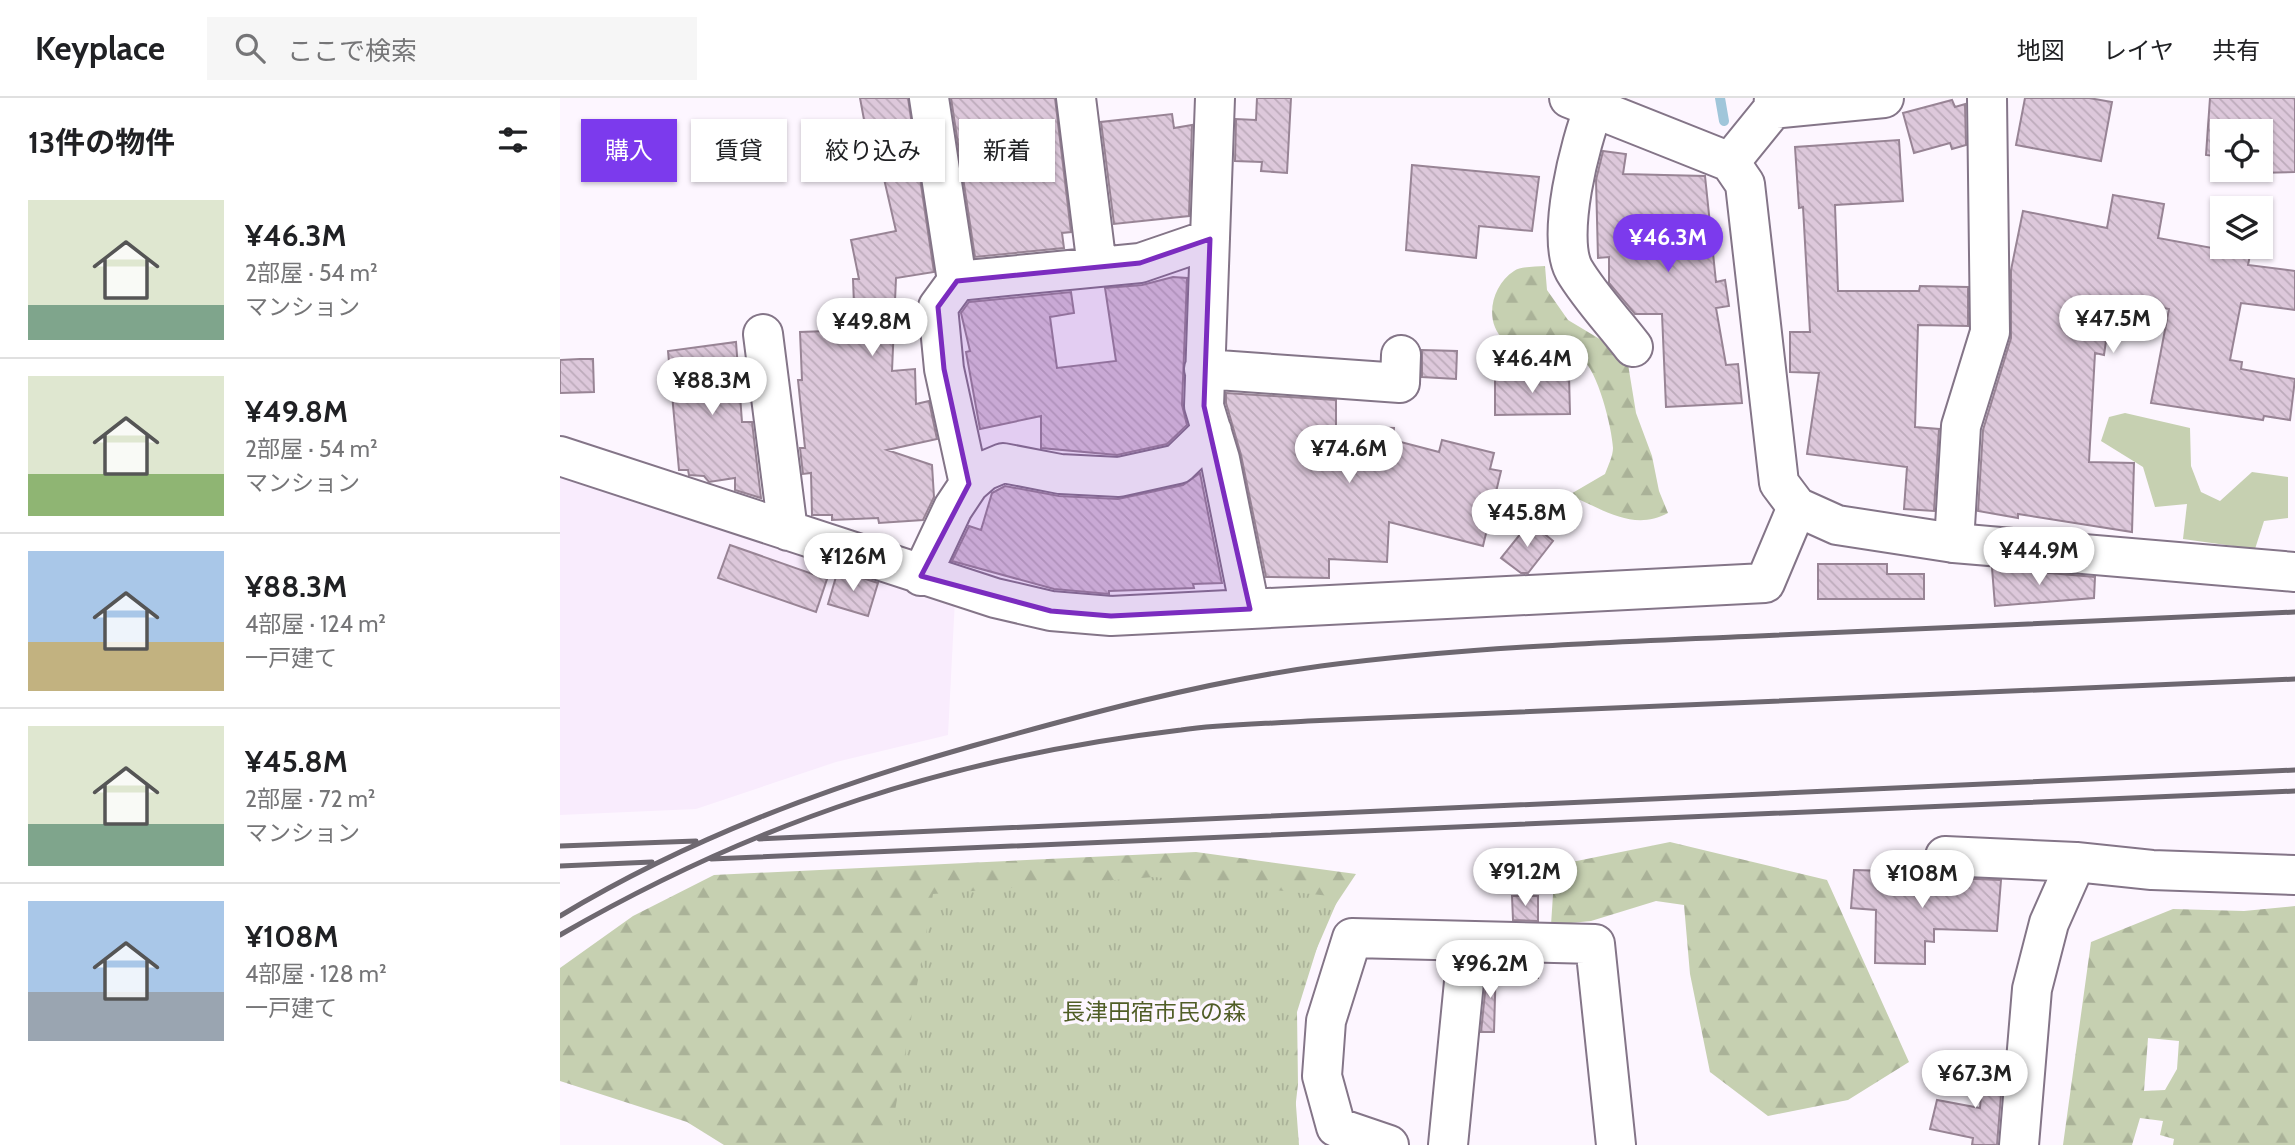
<!DOCTYPE html>
<html lang="ja">
<meta charset="utf-8">
<style>
:root{--surface:#fff;--page:#f6f6f6;--text:#202124;--muted:#757577;--line:#e0e0e0;--accent:#7c3aed}
body{margin:0;font-family:Cabin,"Noto Sans JP",sans-serif;background:var(--page);color:var(--text);height:100vh;display:flex;flex-direction:column;font-size:26px;white-space:nowrap}
*{box-sizing:border-box;margin:0}
p{font-size:23px;color:var(--muted)}
.icon{flex:none;width:38px;height:38px;fill:none;stroke:currentColor;stroke-width:2;stroke-linecap:round;stroke-linejoin:round}
.map{position:relative;flex:1;overflow:hidden}
.drawer{display:flex;flex-direction:column;background:var(--surface);width:560px}
.drawer>*{flex:none}
.banner{position:absolute;left:21px;top:21px;width:665px;height:63px;display:flex;gap:14px}
.tools{position:absolute;left:1650px;top:21px;display:grid;gap:14px}
.tools a{display:grid;place-items:center;width:63px;height:63px;border-radius:0px;background:var(--surface);box-shadow:0 2px 5px #0004;font-size:35px}
.price{position:absolute;translate:-50% -60px;padding:0 16px;border-radius:24px;background:#fff;color:#222;font-size:23px;line-height:46px;filter:drop-shadow(0 2px 4px #0008)}
.price::after{content:'';position:absolute;left:50%;top:42px;width:21px;height:16px;margin-left:-10px;background:inherit;clip-path:polygon(0 0,100% 0,50% 100%)}
.price.current{background:var(--accent);color:#fff}
ul{padding:0;list-style:none}
li{display:flex;align-items:center;gap:21px;height:175px;padding:0 28px}
li+li{border-top:2px solid var(--line)}
li span{display:grid;place-items:center;flex:none;width:196px;height:140px;border-radius:0px;color:#555}
li>.icon{margin-inline-start:auto}
span .icon{width:84px;height:84px;fill:#fffc;stroke-width:1}
li b{font-size:30px}
h2{display:flex;justify-content:space-between;align-items:center;height:84px;padding:0 28px;font-size:30px}
.tag{padding:0 24px;border-radius:0px;background:var(--surface);box-shadow:0 2px 5px #0004;font-size:24px;line-height:63px}
.tag.current{background:var(--accent);color:#fff}
header{display:flex;align-items:center;gap:42px;box-sizing:border-box;height:98px;padding:0 35px;background:var(--surface);border-bottom:2px solid var(--line)}
header strong{font-size:33px}
nav{display:flex;gap:38px;margin-inline-start:auto;font-size:24px}
.search{width:490px;height:63px;background:var(--page);display:flex;align-items:center;gap:18px;box-sizing:border-box;padding:0 24px;border-radius:0px;color:var(--muted);font-size:26px}
main{display:flex;flex:1;min-height:0}
.map>svg:first-child{display:block}
.built{fill:#f9ecfd}
.grass{fill:#c6d0b1}
.forest{fill:url(#forest-firs);fill-rule:evenodd}
.park{fill:url(#park-tufts)}
.lines{fill:none;stroke-linecap:round;stroke-linejoin:round}
.stream{stroke:#a0c6da;stroke-width:10}
.building{fill:url(#building-back-hatch);stroke:#988495;stroke-width:2}
.minor-casing{stroke:#847588;stroke-width:42}
.tertiary-casing{stroke:#847588;stroke-width:42}
.minor{stroke:#fff;stroke-width:38}
.tertiary{stroke:#fff;stroke-width:38}
.rail{stroke:#6e6870;stroke-width:5}
.marked{fill:#7b2cbf;fill-opacity:0.2;stroke:#7b2cbf;stroke-width:5;stroke-linejoin:round}
.labels{text-anchor:middle;dominant-baseline:central;stroke-width:7;stroke-linejoin:round;paint-order:stroke}
.park-label{font-size:23px;fill:#505d27;stroke:#fdf6ff}
</style>
<header>
<strong>Keyplace</strong>
<div class="search"><svg class="icon" aria-label="search" viewBox="0 0 24 24"><circle cx="10" cy="10" r="6"/><path d="M15 15l6 6"/></svg>ここで検索</div>
<nav><a>地図</a><a>レイヤ</a><a>共有</a></nav>
</header>
<main>
<section class="drawer">
<h2>13件の物件<svg class="icon" aria-label="filters" viewBox="0 0 24 24"><path d="M4 7h16M4 17h16"/><circle cx="9" cy="7" r="2"/><circle cx="15" cy="17" r="2"/></svg></h2>
<ul>
<li><span style="background:linear-gradient(#dfe7d0 75%,#7fa58c 0)"><svg class="icon" aria-label="home" viewBox="0 0 24 24"><path d="M3 11l9-7 9 7M6 9v11h12V9"/></svg></span><div><b>¥46.3M</b><p>2部屋 · 54 m²</p><p>マンション</p></div></li>
<li><span style="background:linear-gradient(#dfe7d0 70%,#8fb573 0)"><svg class="icon" aria-label="home" viewBox="0 0 24 24"><path d="M3 11l9-7 9 7M6 9v11h12V9"/></svg></span><div><b>¥49.8M</b><p>2部屋 · 54 m²</p><p>マンション</p></div></li>
<li><span style="background:linear-gradient(#a9c7e8 65%,#c2b280 0)"><svg class="icon" aria-label="home" viewBox="0 0 24 24"><path d="M3 11l9-7 9 7M6 9v11h12V9"/></svg></span><div><b>¥88.3M</b><p>4部屋 · 124 m²</p><p>一戸建て</p></div></li>
<li><span style="background:linear-gradient(#dfe7d0 70%,#7fa58c 0)"><svg class="icon" aria-label="home" viewBox="0 0 24 24"><path d="M3 11l9-7 9 7M6 9v11h12V9"/></svg></span><div><b>¥45.8M</b><p>2部屋 · 72 m²</p><p>マンション</p></div></li>
<li><span style="background:linear-gradient(#a9c7e8 65%,#9aa5b1 0)"><svg class="icon" aria-label="home" viewBox="0 0 24 24"><path d="M3 11l9-7 9 7M6 9v11h12V9"/></svg></span><div><b>¥108M</b><p>4部屋 · 128 m²</p><p>一戸建て</p></div></li>
</ul>
</section>
<div class="map">
<svg width="1735" height="1047" viewBox="0 0 1735 1047">
<defs>
<pattern id="forest-firs" width="22" height="20" patternUnits="userSpaceOnUse" patternTransform="scale(1.75)"><rect width="22" height="20" fill="#c6d0b1"/><path d="M5 1l3.5 6h-7zM16 11l3.5 6h-7z" fill="#aab298"/></pattern>
<pattern id="park-tufts" width="24" height="20" patternUnits="userSpaceOnUse" patternTransform="scale(1.75)"><rect width="24" height="20" fill="#c6d0b1"/><path d="M3 7l-1-3M5 7V3M7 7l1-3M15 17l-1-3M17 17v-4M19 17l1-3" fill="none" stroke="#aab298"/></pattern>
<pattern id="building-back-hatch" width="6" height="6" patternUnits="userSpaceOnUse" patternTransform="scale(1.75)"><rect width="6" height="6" fill="#ddc8db"/><path d="M-1 5l2 2M0 0l6 6M5-1l2 2" fill="none" stroke="#bdabbb"/></pattern>
</defs>
<rect width="100%" height="100%" fill="#fdf6ff"/>
<path class="built" d="M0 374 395 501 388 637 276 664 136 711 0 717Z"/>
<path class="grass" d="M1565 315 1630 330 1631 368 1641 394 1660 403 1692 374 1728 379V420L1704 423 1695 451 1623 441 1627 406 1595 409 1583 369 1541 343 1549 319Z"/>
<path class="forest" d="M985 168 987 192 1008 222 1043 243 1068 266 1076 315 1092 358 1099 393 1108 415C1073 434 1043 411 1009 397L1045 376C1048 368 1053 358 1053 350 1052 330 1038 272 1021 260 999 244 963 260 944 242 923 223 932 187 954 173 961 168 976 169 985 168Z
M1110 744 1267 782 1349 964 1288 1002 1208 1018 1150 974 1130 876 1124 807 1096 803 1031 823 991 827 994 781 1002 766Z
M636 754 796 776 766 821 737 914 738 986 731 1047H164L127 1024 0 983V870L73 818 154 777Z
M1735 808V1047H1613L1614 1041 1600 1037 1603 1023 1580 1020 1572 1047H1503L1531 844 1613 811 1684 813ZM1588 940 1619 943 1617 971 1605 992 1584 993Z"/>
<path class="park" d="M594 779 779 799 729 915 739 1047H329L373 796Z"/>
<g class="lines">
<path class="stream" d="M1160 0 1164 23"/>
</g>
<path class="building" d="M300 0H348L374 174 336 180 332 273 355 271 356 306 369 303 377 341 327 352 372 367 374 399 363 422 319 425 318 420 272 422V417H252L251 375 243 376 240 350H245L238 282H242L240 234 295 232 293 181H299L291 142 336 133 319 59 316 53 310 54Z
M391 0H495L511 134 502 135 504 150 415 159Z
M697 0H731L727 75 701 73 702 64 675 63 676 21 696 22Z
M1465 0H1529L1552 4 1541 63 1456 47Z
M1650 0H1735V74L1697 75 1701 72V33H1662V59L1646 57Z
M1392 2 1395 9 1405 6 1406 47 1392 51 1390 45 1354 55 1343 15Z
M612 16 614 30 632 27 629 118 554 126 541 24Z
M1339 42 1343 103 1275 107 1278 193H1359L1360 188 1408 189V228L1358 227 1355 329 1379 331 1374 413 1344 411 1347 369 1247 356 1259 275 1230 274V234H1250L1243 109 1239 110 1235 49Z
M1043 53 1066 56 1063 76 1145 78 1156 184 1165 182 1169 208 1156 210 1166 267 1178 266 1182 305 1106 309 1102 216H1075L1049 185V159L1038 160 1036 82Z
M852 67 979 79 972 133 919 128 916 160 846 152Z
M1553 97 1604 106 1598 140 1690 157 1688 167 1735 173V212L1681 205 1670 262 1682 264 1681 271 1735 281 1730 322 1704 318 1703 322 1591 305 1609 211 1552 201 1544 257 1535 255 1529 364 1574 365 1572 434 1458 416V420L1418 413 1423 332 1451 240V172L1463 113 1547 130Z
M613 179 627 180 622 307 627 327 607 346 557 357 481 350V318L420 331 406 254 410 253 401 215 409 204 511 194 514 215 490 219 497 270 556 263 545 190 582 187Z
M176 244 182 324H192L201 400 175 392V380L149 384 144 378 129 377 128 372H119L108 253Z
M862 252 897 253 896 281 862 279Z
M20 261H33L34 294 0 295V262Z
M935 277H1009L1010 316 935 317Z
M666 295 776 302V328L834 330 833 342 879 354 882 342 934 355 930 371 941 373 923 448 829 424 827 464 769 461V480L706 479 681 357 666 305Z
M640 375 662 485 633 486 634 490 549 493V496L494 491 392 463 409 428 421 432 432 395 445 388 499 398 558 401 623 387Z
M970 424 993 443 968 475H961L941 460Z
M170 447 267 481 256 514 158 480Z
M1258 466H1327V476H1364V501H1258Z
M1432 470 1535 479 1534 500 1435 508Z
M278 472 318 485 308 518 268 506Z
M1294 772 1366 774V779L1441 782 1437 833 1374 831V844L1365 843V866L1315 865 1316 812 1291 810Z
M952 798H978V823L953 822Z
M928 865H936L934 934H921Z
M953 866H978V880H953Z
M1424 960H1444L1437 1047H1412L1413 1040 1370 1031 1377 1002 1420 1010Z"/>
<g class="lines">
<defs>
<path id="minor" d="M369 0 397 183
M516 0 537 169
M655 0 644 308 660 361 690 511
M1034 10C1020 44 996 139 1014 172 1030 199 1054 224 1073 249
M1213 11 1324 0
M1170 64 1213 11 1214 0
M203 236 228 433
M644 271 840 285 841 257
M0 358 435 500 491 513 551 518 1205 485 1237 409
M409 386 424 373 443 365 500 376 559 379 618 366 652 333
M1394 445 1401 328 1430 234 1427 0
M361 478 393 410 409 386 384 271 378 209 397 183 580 165 650 141
M1385 758 1516 764 1592 772 1735 777
M829 1047 776 1029 762 978 766 923 792 840 1035 846 1056 1047
M888 1047 908 843
M1459 1047 1472 891 1489 825 1516 764"/>
<path id="tertiary" d="M1009 0 1170 64 1185 86 1219 385 1237 409 1277 427 1394 445 1735 474"/>
</defs>
<use href="#minor" class="minor-casing"/>
<use href="#tertiary" class="tertiary-casing"/>
<use href="#minor" class="minor"/>
<use href="#tertiary" class="tertiary"/>
<path class="rail" d="M199 741 1735 672
M0 748 136 743
M151 761 1735 693
M0 768 92 764
M0 818C129 740 268 689 412 648 526 616 644 584 761 568 906 549 1052 544 1198 538 1377 530 1556 522 1735 514
M0 837C199 722 393 659 621 632 663 626 706 626 748 623L1735 581"/>
</g>
<path class="marked" d="M650 141 644 308 690 511 551 518 491 513 361 478 409 386 384 271 378 209 397 183 580 165Z"/>
<g class="labels">
<g class="park-label">
<text x="594" y="914">長津田宿市民の森</text>
</g>
</g>
</svg>
<div class="tools">
<a><svg class="icon" aria-label="locate" viewBox="0 0 24 24"><circle cx="12" cy="12" r="6"/><path d="M12 2v4M12 18v4M2 12h4M18 12h4"/></svg></a>
<a><svg class="icon" aria-label="layers" viewBox="0 0 24 24"><path d="M12 4l9 5-9 5-9-5zM3 14l9 5 9-5"/></svg></a>
</div>
<b class="price current" style="left:1108px;top:176px">¥46.3M</b>
<b class="price" style="left:1553px;top:257px">¥47.5M</b>
<b class="price" style="left:312px;top:260px">¥49.8M</b>
<b class="price" style="left:972px;top:297px">¥46.4M</b>
<b class="price" style="left:152px;top:319px">¥88.3M</b>
<b class="price" style="left:789px;top:387px">¥74.6M</b>
<b class="price" style="left:967px;top:451px">¥45.8M</b>
<b class="price" style="left:1479px;top:489px">¥44.9M</b>
<b class="price" style="left:293px;top:495px">¥126M</b>
<b class="price" style="left:965px;top:810px">¥91.2M</b>
<b class="price" style="left:1362px;top:812px">¥108M</b>
<b class="price" style="left:930px;top:902px">¥96.2M</b>
<b class="price" style="left:1415px;top:1012px">¥67.3M</b>
<div class="banner">
<a class="tag current">購入</a>
<a class="tag">賃貸</a>
<a class="tag">絞り込み</a>
<a class="tag">新着</a>
</div>
</div>
</main>
